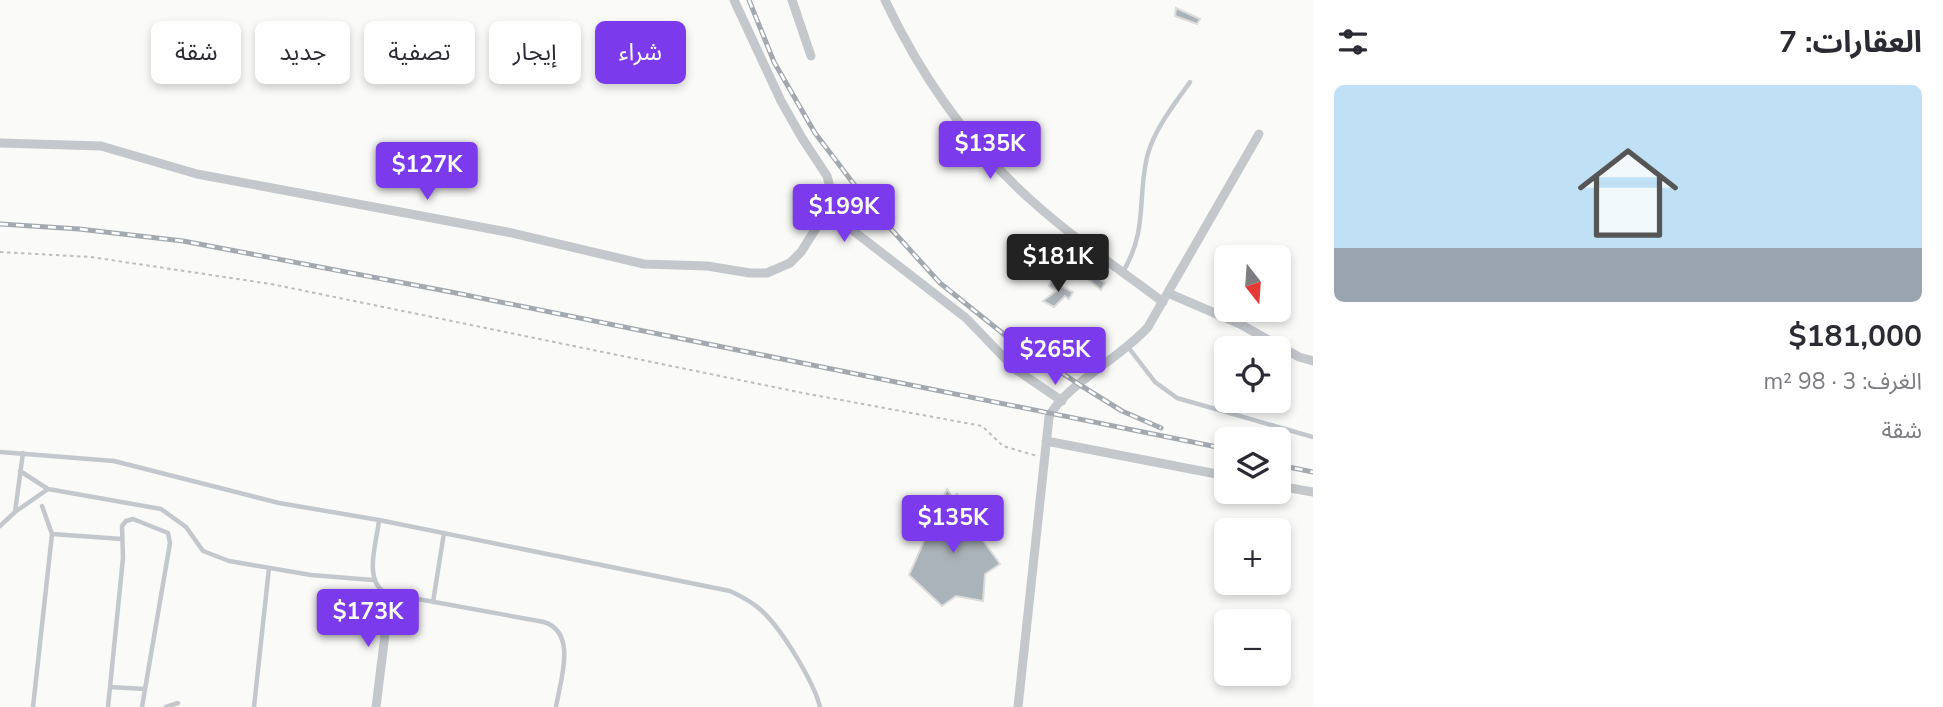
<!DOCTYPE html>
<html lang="ar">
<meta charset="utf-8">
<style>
:root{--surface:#fff;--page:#f2f2f3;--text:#2b2b33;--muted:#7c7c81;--accent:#7c3aed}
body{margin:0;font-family:"Nunito Sans","Noto Sans Arabic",sans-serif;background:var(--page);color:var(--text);direction:rtl;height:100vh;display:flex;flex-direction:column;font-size:26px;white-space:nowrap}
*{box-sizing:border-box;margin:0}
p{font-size:23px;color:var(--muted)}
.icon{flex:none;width:38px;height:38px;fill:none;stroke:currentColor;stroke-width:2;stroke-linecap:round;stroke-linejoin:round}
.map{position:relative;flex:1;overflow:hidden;direction:ltr}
.side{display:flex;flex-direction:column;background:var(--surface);width:630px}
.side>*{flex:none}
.hud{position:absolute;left:21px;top:21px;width:665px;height:63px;direction:rtl;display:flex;gap:14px}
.needle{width:46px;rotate:163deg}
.tools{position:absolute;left:1214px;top:245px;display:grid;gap:14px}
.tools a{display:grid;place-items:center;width:77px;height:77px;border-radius:10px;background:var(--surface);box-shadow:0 4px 10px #0003;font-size:35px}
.price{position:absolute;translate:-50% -60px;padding:0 16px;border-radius:7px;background:var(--accent);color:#fff;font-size:23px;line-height:46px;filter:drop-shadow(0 2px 4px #0008)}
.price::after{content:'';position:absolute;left:50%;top:42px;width:21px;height:16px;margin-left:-10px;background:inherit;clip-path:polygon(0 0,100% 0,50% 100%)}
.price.selected{background:#222;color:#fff}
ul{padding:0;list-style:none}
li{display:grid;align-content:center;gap:14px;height:371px;padding:0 21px}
li span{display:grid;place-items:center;height:217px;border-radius:10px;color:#555}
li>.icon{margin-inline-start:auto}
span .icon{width:126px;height:126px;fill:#fffc;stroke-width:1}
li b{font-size:30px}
h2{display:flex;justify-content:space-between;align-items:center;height:84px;padding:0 21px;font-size:30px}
.pill{padding:0 24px;border-radius:10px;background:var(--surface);box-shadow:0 4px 10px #0003;font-size:24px;line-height:63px}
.pill.selected{background:var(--accent);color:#fff}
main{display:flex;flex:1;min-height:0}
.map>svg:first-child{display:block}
.building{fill:#aab3b9;stroke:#dcdcda;stroke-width:2}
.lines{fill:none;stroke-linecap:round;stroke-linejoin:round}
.path{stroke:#bbbfc2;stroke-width:2;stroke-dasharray:3.5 3.5;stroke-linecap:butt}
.lane{stroke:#c3c8cc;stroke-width:4.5}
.street{stroke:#c3c8cc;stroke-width:9}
.rail-casing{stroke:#a2aab0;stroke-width:5}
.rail{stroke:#fff;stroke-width:2.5;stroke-dasharray:8;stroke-linecap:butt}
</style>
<main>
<section class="side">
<h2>العقارات: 7<svg class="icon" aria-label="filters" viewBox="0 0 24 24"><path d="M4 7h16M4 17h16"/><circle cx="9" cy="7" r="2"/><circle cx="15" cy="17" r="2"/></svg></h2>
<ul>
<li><span style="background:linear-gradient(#bfe0f5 75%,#9aa5b1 0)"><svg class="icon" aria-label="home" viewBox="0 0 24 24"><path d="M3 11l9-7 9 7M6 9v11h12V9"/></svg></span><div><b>$181,000</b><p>الغرف: 3 · 98 m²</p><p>شقة</p></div></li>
</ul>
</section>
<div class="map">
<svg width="1313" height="707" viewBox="0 0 1313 707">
<rect width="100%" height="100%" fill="#fafaf8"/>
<path class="building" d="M1176 8 1200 19 1197 24 1175 16Z
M1086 269 1105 283 1101 290 1082 274Z
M1051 281 1073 292 1069 299 1065 296 1054 307 1043 301 1056 291 1049 286Z
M947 489 953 498 957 494 981 523 974 528 1000 564 985 574 983 601 956 596 942 606 909 575Z"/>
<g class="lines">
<path class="path" d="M0 252 91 257 271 284 803 393 982 426 1003 446 1037 456"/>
<path class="lane" d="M1123 272C1148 229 1137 201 1147 157 1154 129 1174 105 1190 82
M1128 347 1155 382 1177 398 1313 437
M0 452 114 461 279 503 379 520 730 591C743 597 754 603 763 612 782 630 814 682 820 707
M20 471 48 489
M42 506 52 534 122 539
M15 512 48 489 161 509 186 527 203 551 229 561 311 575 373 580
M379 520C377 542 363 579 385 593L544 622C578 633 560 681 556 707
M0 526 15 512 23 453
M433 602 444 533
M110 687 145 689
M33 707 52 534
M108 707 123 558 122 526 126 521 133 519 168 533 170 543 142 707
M166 707 178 703
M254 707 269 568"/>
<path class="street" d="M734 0 781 101 802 138 827 176 836 209 847 226 966 318 1015 369 1062 401
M792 0 811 56
M885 0C921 76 969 145 1032 201 1073 238 1119 269 1163 302
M0 143 101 146 197 174 507 232 644 264 707 266 750 273H767L790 263 801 252 820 222 836 209
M1168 293 1240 324 1299 357 1313 361
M1046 441 1227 476
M1279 486 1313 492
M376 707 390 594
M1018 707 1049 417C1064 386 1123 356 1148 327L1259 134"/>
<defs>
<path id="rail" d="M749 0 774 62 815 133 872 208 940 283 1006 336 1080 385 1122 411 1161 428
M0 224 79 229 183 241 451 292 1227 449
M1279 465 1313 472"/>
</defs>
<use href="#rail" class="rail-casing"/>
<use href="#rail" class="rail"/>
</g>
</svg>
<div class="tools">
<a><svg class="needle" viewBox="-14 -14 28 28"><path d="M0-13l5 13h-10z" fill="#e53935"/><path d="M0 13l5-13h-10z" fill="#7c7c81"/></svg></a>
<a><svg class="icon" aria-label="locate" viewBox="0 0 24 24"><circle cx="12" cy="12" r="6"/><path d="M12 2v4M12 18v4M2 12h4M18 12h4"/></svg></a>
<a><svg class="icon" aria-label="layers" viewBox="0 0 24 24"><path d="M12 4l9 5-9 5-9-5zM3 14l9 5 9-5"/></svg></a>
<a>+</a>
<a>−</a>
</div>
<b class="price" style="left:990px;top:181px">$135K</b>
<b class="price" style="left:427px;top:202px">$127K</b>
<b class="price" style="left:844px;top:244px">$199K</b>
<b class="price selected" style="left:1058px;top:294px">$181K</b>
<b class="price" style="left:1055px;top:387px">$265K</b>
<b class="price" style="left:953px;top:555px">$135K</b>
<b class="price" style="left:368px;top:649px">$173K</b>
<div class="hud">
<a class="pill selected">شراء</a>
<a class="pill">إيجار</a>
<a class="pill">تصفية</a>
<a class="pill">جديد</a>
<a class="pill">شقة</a>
</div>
</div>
</main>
